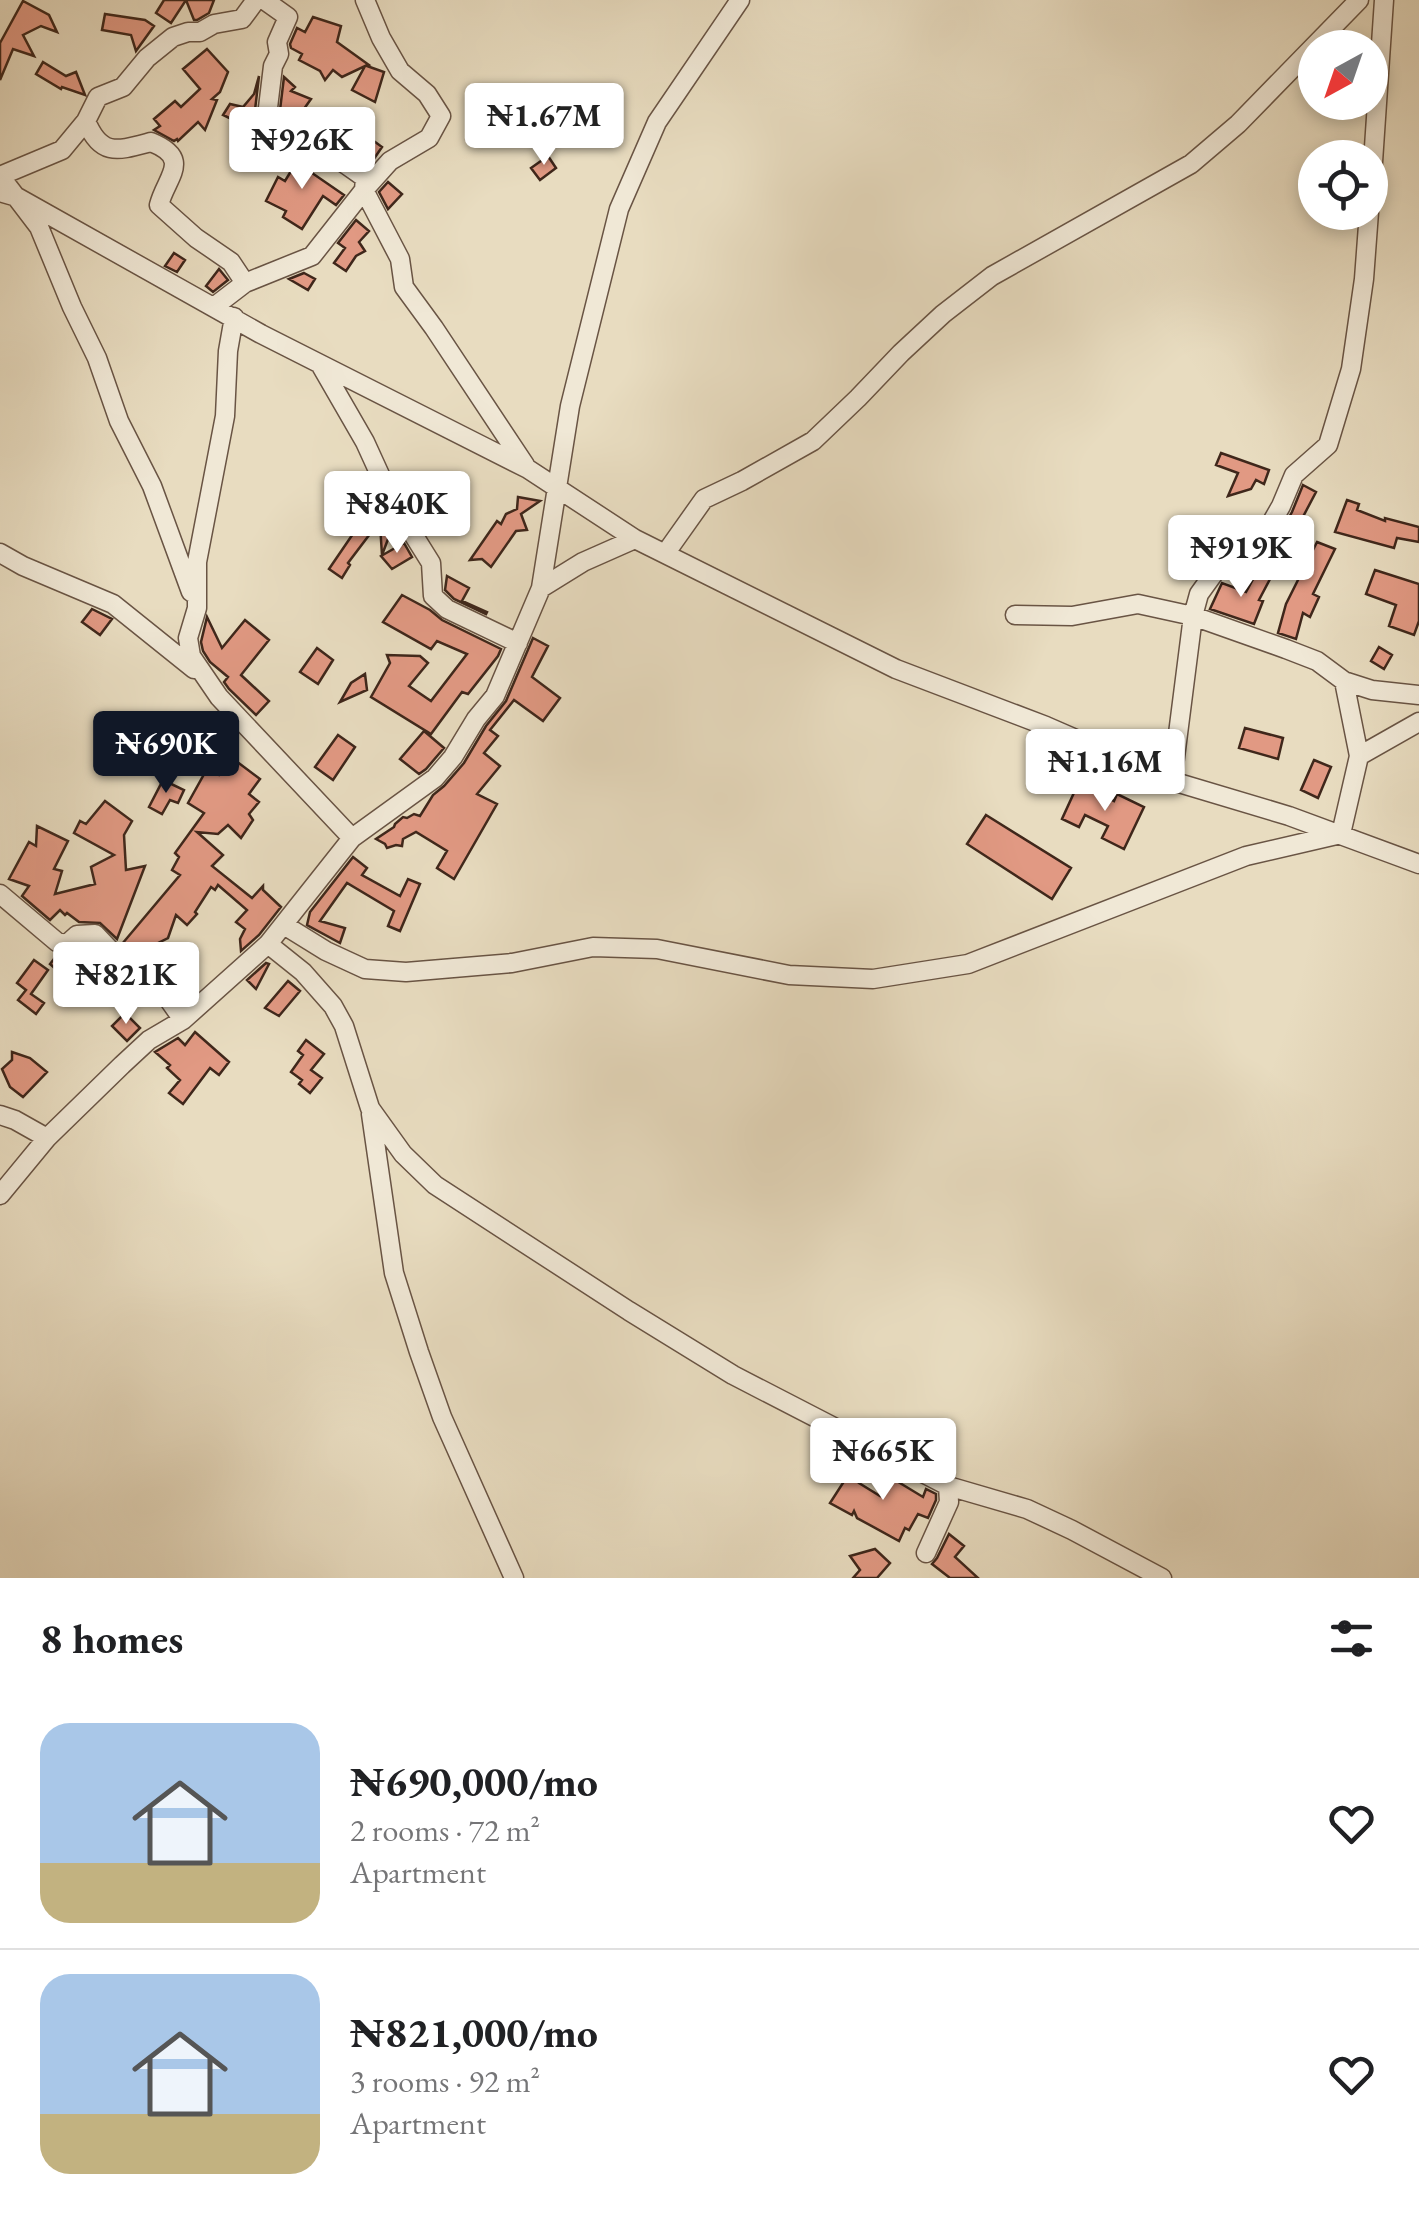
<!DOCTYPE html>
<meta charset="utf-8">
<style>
:root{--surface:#fff;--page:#f2f2f2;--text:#202124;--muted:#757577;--line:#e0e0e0;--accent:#111827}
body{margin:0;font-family:"EB Garamond",serif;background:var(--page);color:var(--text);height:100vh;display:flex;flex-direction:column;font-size:38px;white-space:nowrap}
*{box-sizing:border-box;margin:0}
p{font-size:32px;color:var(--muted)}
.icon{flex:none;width:55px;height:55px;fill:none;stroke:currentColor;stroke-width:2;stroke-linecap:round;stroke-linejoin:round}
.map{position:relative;height:1578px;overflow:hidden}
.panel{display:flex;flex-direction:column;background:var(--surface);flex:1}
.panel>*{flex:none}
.needle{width:65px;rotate:220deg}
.tools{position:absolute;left:1298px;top:30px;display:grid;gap:20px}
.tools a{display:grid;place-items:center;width:90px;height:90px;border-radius:50%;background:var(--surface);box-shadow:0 5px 15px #0003;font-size:50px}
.price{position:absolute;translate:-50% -85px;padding:0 22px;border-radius:10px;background:#fff;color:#222;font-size:32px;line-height:65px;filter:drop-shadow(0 2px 5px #0008)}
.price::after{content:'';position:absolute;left:50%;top:60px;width:30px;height:22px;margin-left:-15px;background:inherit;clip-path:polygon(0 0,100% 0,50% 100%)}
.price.on{background:var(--accent);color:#fff}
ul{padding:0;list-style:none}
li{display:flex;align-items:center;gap:30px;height:250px;padding:0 40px}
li+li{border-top:2px solid var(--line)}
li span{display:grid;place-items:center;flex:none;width:280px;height:200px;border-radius:30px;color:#555}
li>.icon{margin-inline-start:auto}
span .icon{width:120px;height:120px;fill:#fffc;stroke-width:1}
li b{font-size:42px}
h2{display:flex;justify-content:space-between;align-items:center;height:120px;padding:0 40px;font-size:42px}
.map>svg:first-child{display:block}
.building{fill:#e19983;stroke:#3f271b;stroke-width:2.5}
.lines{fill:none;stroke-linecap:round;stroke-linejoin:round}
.minor-casing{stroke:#695444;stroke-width:21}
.minor{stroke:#f0e8d6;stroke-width:18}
</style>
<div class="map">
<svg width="1419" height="1578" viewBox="0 0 1419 1578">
<rect width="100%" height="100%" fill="#e8dcc0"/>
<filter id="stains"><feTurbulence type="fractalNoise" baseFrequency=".002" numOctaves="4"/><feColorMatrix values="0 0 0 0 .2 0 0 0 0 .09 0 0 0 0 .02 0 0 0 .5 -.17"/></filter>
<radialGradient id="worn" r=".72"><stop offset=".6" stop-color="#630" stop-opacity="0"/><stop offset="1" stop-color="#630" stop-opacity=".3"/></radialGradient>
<path class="building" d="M164 0H186L171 23 156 13Z
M186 0H214L209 13 197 20H194Z
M23 1 49 15 57 32 41 26 23 35 34 56 13 49 0 80V43Z
M105 14 145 20 154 26 136 51 131 35 102 30Z
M313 17 341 26 337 42 369 65 367 66 384 72 375 102 352 90 365 66 342 77 333 70 325 80 320 71 299 60 302 54 291 48 290 44 297 28 305 32Z
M207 49 228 72 220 92 212 99 217 100 205 130 198 122 178 141 177 139 174 141 154 130 160 126 154 119 175 101 181 107 200 89 183 69Z
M43 62 66 76 76 72 85 95 62 87 61 89 36 74Z
M259 76 255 110 248 127 223 115 230 104 243 107 254 94Z
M284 77 295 87 291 91 311 99 296 120 280 110Z
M328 111 365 135 362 144 367 136 382 147 369 166 315 132Z
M302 153 319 162 312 173 344 195 336 205 323 196 302 229 283 217 286 211 266 201 278 177 285 181Z
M548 156 556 168 540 180 531 168Z
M388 182 402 194 388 209 379 192Z
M356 220 369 231 359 242 365 251 356 256 346 271 334 263 345 248 338 243Z
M174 253 185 260 177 272 165 266Z
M219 269 228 280 213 292 206 286Z
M304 273 315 279 308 290 289 279Z
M1221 453 1269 470 1264 484 1256 480 1251 489 1228 496 1238 473 1216 465Z
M1303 485 1316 492 1295 532 1290 529 1281 554 1271 549 1292 512Z
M518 497 540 501 521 514 527 530 516 531 491 567 482 559 470 560 497 521 501 524 506 514 517 509Z
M1347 500 1359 504 1357 510 1385 521V518L1419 527V542L1397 538 1394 548 1335 532Z
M341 506 379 522 348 563 350 565 342 578 329 569 357 528Z
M384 511 393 526 382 555 380 524Z
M1317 542 1335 549 1313 594 1319 597 1310 617 1303 613 1296 639 1278 633 1286 604Z
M404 543 412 557 392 569 381 556Z
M1375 570 1419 584V621L1414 635 1389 626 1396 605 1366 594Z
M1257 572 1270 579 1259 600 1263 601 1254 624 1210 609 1222 583 1246 592Z
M447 576 469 588 462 601 487 612 486 614 454 599 445 590Z
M402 595 430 610 442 620 501 649 498 656 468 694 462 692 431 734 371 697 390 663 387 655 420 656 428 663 409 686 431 701 467 654 437 641 431 649 383 622Z
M92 609 112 619 100 635 82 622Z
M207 617 222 648 245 620 269 640 241 675 269 701 256 715 229 689 224 682 228 677 210 662 203 651 201 642Z
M533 638 548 646 532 677 560 698 543 721 514 700 490 730 498 736 484 753 500 766 477 794 497 804 454 879 437 868 447 851 416 832 403 839 402 846 396 845 387 848 385 844 376 839 394 827 395 824 403 817 407 818 414 814 420 816 433 795 444 786 464 763 486 726 506 701Z
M1379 647 1392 655 1384 669 1371 661Z
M317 648 333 660 318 684 300 672Z
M365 674 367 690 340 702 351 683Z
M107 726 139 750 105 744 97 739Z
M1245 728 1283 738 1278 759 1239 748Z
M424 731 444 748 426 769 419 774 400 759Z
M338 735 355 747 333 780 315 767Z
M232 758 260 779 249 794 259 802 249 814 253 820 241 838 228 825 218 834 197 832 223 855 212 866 252 898 263 886V890L281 907 259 935 241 951 240 939 245 929 236 922 247 910 218 885 215 890 211 887 195 912 197 914 187 925 176 915 168 938 148 948 156 955 148 965 122 944 180 875 172 870 179 857 175 853 204 813 188 803 207 769 219 775Z
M1314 760 1331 767 1318 798 1301 790Z
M163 780 184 790 178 803 170 800 162 814 149 807Z
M1078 784 1114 801 1117 794 1144 807 1124 849 1102 838 1108 826 1085 815 1079 827 1062 819Z
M105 801 132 821 124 835 126 870 145 866 117 939 100 923 79 922 67 913 65 915 60 910 50 920 22 896 29 886 9 879 29 842 36 846 37 826 68 841 54 869 62 871 55 894 95 884 91 867 114 855 74 833 80 821 86 824Z
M986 815 1071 868 1052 899 967 844Z
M353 857 367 868 362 875 400 896 408 879 420 884 400 931 388 926 394 911 347 883 320 921 345 928 340 943 307 925 310 912Z
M82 947 96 959 87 969 73 955Z
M57 955 65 956 74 964 64 976 50 964Z
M34 960 48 970 31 994 44 1003 36 1014 18 1000 26 990 17 983Z
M266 963 269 964 256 989 247 980Z
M288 981 300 991 279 1016 265 1008Z
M125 1013 140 1028 127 1041 112 1026Z
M195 1032 229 1062 219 1075 210 1068 183 1104 169 1093 180 1080 167 1068 170 1065 155 1052 178 1038 185 1045Z
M306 1040 324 1054 311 1070 322 1078 310 1093 299 1084 302 1080 291 1072 303 1055 298 1051Z
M12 1052 30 1058 47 1072 23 1097 10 1087 2 1069 12 1060Z
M861 1455 870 1460 859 1483 880 1496 890 1477 923 1497 926 1489 936 1494V1500L928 1518 918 1514 909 1530 905 1528 899 1541 857 1518 854 1511 852 1515 830 1503Z
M949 1534 964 1546 955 1557 978 1578H950L932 1564 937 1558Z
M875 1549 890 1563 877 1578H853L860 1570 850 1556Z"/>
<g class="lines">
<defs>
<path id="minor" d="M365 0 381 38 400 71 427 94 441 116 429 138 390 161 364 190 400 259 404 287 434 328 525 465
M86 121C101 157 117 151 151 142 193 159 166 177 159 205L196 238 231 262 245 283
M0 176 39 227 72 307 97 358 119 421 152 486 191 592
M0 176 62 150 86 121 98 97 123 87 147 58 173 37 188 32H200L214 24 242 19 256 0
M0 192 17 197 261 334 528 469 635 539 896 669 1046 726 1172 781 1289 816 1419 864
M1370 206 1384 0
M215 306 245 283 312 256 364 190 365 178C349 167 332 154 315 145 292 134 284 142 267 116L273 66 279 54 277 42 288 17 264 0
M234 317 228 351 225 416 197 562V608L188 638 191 656 219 697 352 838
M320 364 365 442 391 499 431 563 433 596 447 609 518 643
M0 553 23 566 113 604 194 669
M665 554 704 499 742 481 813 441 858 398 901 353 943 314 992 276 1191 164 1238 124 1359 0
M541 588 583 562 635 539
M1015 615 1072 616 1138 604 1193 616 1286 649 1317 661 1344 681 1372 690 1419 695
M1344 681 1359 756
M1172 781 1193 616 1199 594 1217 569 1236 562 1257 548 1281 506 1294 475 1328 445 1351 369 1364 279 1369 212
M0 894 57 942 67 944 77 935 95 934 114 954 164 993 183 1020
M284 925 326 951 365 969 406 972 512 963 593 947 657 949 789 975 873 979 968 964 1246 856 1341 834 1359 756 1419 722
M268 944 303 972 333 1006 344 1026 370 1108 403 1154 435 1185 629 1311 733 1375 948 1486 1027 1509 1072 1530 1162 1578
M371 1114 394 1273 419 1352 442 1417 514 1578
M0 1115 15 1120 47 1138
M0 1195 47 1138 122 1065 149 1040 183 1020 268 944 352 838 435 778 453 757 476 719 495 696 541 588 570 406 619 209 657 122 740 0
M926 1553 949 1502 948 1486"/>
</defs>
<use href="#minor" class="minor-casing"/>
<use href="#minor" class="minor"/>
</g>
<rect width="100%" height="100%" filter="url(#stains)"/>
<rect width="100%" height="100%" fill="url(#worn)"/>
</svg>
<div class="tools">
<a><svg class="needle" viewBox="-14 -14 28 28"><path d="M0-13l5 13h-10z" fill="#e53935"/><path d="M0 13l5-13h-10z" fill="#757577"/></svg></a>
<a><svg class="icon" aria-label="locate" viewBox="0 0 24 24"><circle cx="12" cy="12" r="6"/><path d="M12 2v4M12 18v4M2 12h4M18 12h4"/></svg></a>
</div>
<b class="price" style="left:544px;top:168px">₦1.67M</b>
<b class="price" style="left:302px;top:192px">₦926K</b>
<b class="price" style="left:397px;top:556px">₦840K</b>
<b class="price" style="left:1241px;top:600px">₦919K</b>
<b class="price on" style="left:166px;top:796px">₦690K</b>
<b class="price" style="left:1105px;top:814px">₦1.16M</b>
<b class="price" style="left:126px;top:1027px">₦821K</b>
<b class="price" style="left:883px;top:1503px">₦665K</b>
</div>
<section class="panel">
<h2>8 homes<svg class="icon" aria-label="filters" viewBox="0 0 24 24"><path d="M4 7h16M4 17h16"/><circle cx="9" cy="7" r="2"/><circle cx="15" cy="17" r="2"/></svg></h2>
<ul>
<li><span style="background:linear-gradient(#a9c7e8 70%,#c2b280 0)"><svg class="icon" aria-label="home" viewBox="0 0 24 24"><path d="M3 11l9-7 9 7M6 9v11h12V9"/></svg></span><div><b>₦690,000/mo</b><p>2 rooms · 72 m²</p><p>Apartment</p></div><svg class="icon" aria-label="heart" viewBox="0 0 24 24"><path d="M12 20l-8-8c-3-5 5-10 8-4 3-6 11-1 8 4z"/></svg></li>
<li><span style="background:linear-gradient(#a9c7e8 70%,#c2b280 0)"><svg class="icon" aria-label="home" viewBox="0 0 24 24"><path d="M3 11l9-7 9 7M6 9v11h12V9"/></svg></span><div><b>₦821,000/mo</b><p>3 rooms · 92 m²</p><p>Apartment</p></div><svg class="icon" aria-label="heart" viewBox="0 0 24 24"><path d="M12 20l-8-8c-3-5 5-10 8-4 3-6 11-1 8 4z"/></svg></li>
</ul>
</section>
